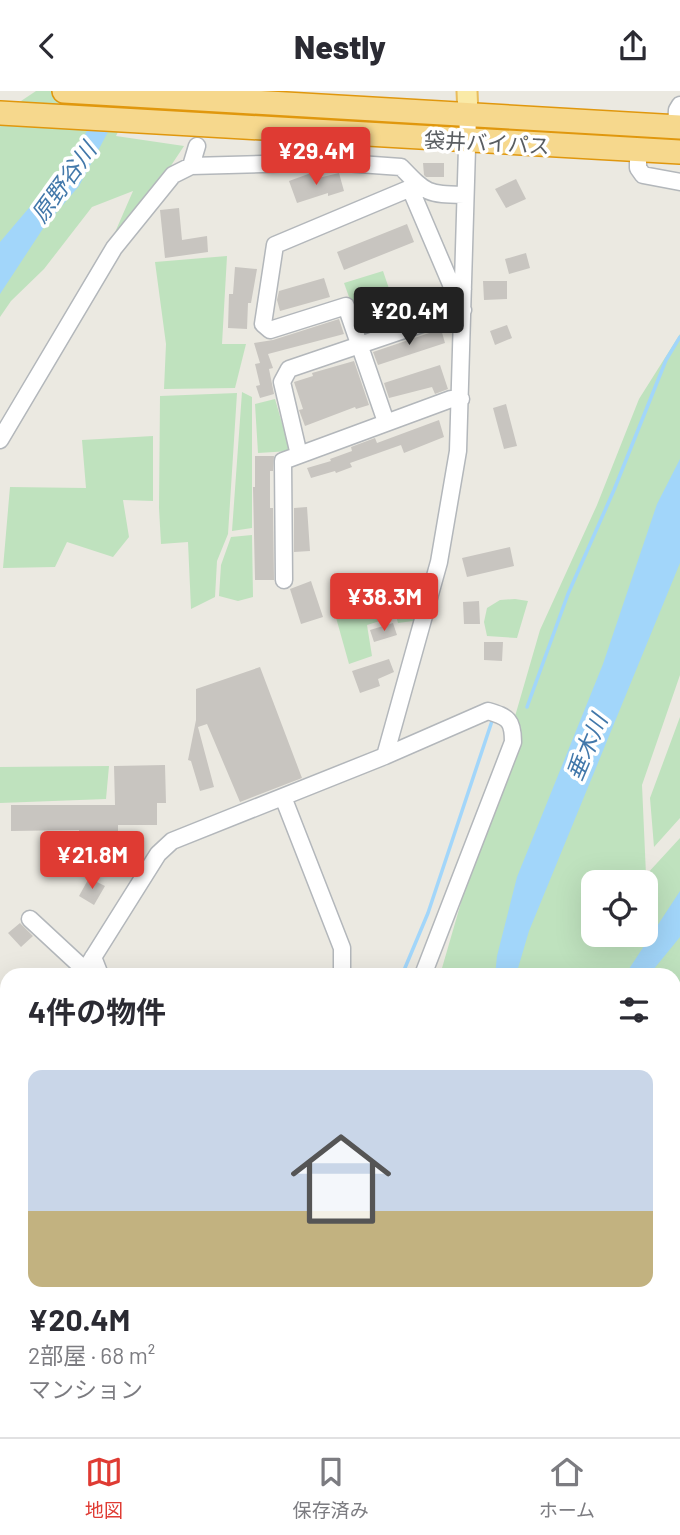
<!DOCTYPE html>
<html lang="ja">
<meta charset="utf-8">
<style>
:root{--surface:#fff;--page:#f2f2f3;--text:#2b2b33;--muted:#7c7c81;--line:#e1e1e2;--accent:#df3b33}
body{margin:0;font-family:Barlow,"Noto Sans JP",sans-serif;background:var(--page);color:var(--text);height:100vh;display:flex;flex-direction:column;font-size:26px;white-space:nowrap}
*{box-sizing:border-box;margin:0}
p{font-size:23px;color:var(--muted)}
.icon{flex:none;width:38px;height:38px;fill:none;stroke:currentColor;stroke-width:2;stroke-linecap:round;stroke-linejoin:round}
.map{position:relative;flex:1;overflow:hidden}
.side{position:absolute;left:0px;top:877px;width:681px;height:471px;display:flex;flex-direction:column;background:var(--surface);border-radius:21px 21px 0 0;box-shadow:0 7px 28px #0002}
.side>*{flex:none}
.buttons{position:absolute;left:581px;top:779px;display:grid;gap:14px}
.buttons a{display:grid;place-items:center;width:77px;height:77px;border-radius:14px;background:var(--surface);box-shadow:0 7px 28px #0002;font-size:35px}
.price{position:absolute;translate:-50% -60px;padding:0 16px;border-radius:7px;background:var(--accent);color:#fff;font-size:23px;line-height:46px;filter:drop-shadow(0 2px 4px #0008)}
.price::after{content:'';position:absolute;left:50%;top:42px;width:21px;height:16px;margin-left:-10px;background:inherit;clip-path:polygon(0 0,100% 0,50% 100%)}
.price.active{background:#222;color:#fff}
ul{padding:0;list-style:none}
li{display:grid;align-content:center;gap:14px;height:371px;padding:0 28px}
li span{display:grid;place-items:center;height:217px;border-radius:14px;color:#555}
li>.icon{margin-inline-start:auto}
span .icon{width:126px;height:126px;fill:#fffc;stroke-width:1}
li b{font-size:30px}
h2{display:flex;justify-content:space-between;align-items:center;height:84px;padding:0 28px;font-size:30px}
header{display:flex;justify-content:space-between;align-items:center;height:91px;padding:0 28px;background:var(--surface);font-size:32px;font-weight:800}
.tabs{display:flex;justify-content:space-around;align-items:center;height:98px;border-top:2px solid var(--line);background:var(--surface);font-size:19px;color:var(--muted)}
.tabs a{display:grid;justify-items:center;gap:4px}
.tabs .active{color:var(--accent)}
.map>svg:first-child{display:block}
.green{fill:#bfe2be;fill-rule:evenodd}
.water{fill:#a2d6fa}
.lines{fill:none;stroke-linecap:round;stroke-linejoin:round}
.stream{stroke:#a2d6fa;stroke-width:3.5}
.building{fill:#c8c5c0}
.minor-casing{stroke:#b3b7bb;stroke-width:19}
.major-casing{stroke:#e9bd5c;stroke-width:23}
.highway-casing{stroke:#e0970d;stroke-width:26}
.minor{stroke:#fff;stroke-width:16}
.major{stroke:#faeaa7;stroke-width:19}
.highway{stroke:#f6d88d;stroke-width:23}
.labels{text-anchor:middle;dominant-baseline:central;stroke-width:7;stroke-linejoin:round;paint-order:stroke}
.street-label{font-size:21px;fill:#595d61;stroke:#fff}
.water-label{font-size:23px;font-style:italic;fill:#4278aa;stroke:#fff}
</style>
<header><svg class="icon" aria-label="back" viewBox="0 0 24 24"><path d="M15 5l-7 7 7 7"/></svg>Nestly<svg class="icon" aria-label="share" viewBox="0 0 24 24"><path d="M12 15V3M7 8l5-5 5 5M5 13v7h14v-7"/></svg></header>
<div class="map">
<svg width="680" height="1346" viewBox="0 0 680 1346">
<rect width="100%" height="100%" fill="#ebe9e1"/>
<path class="green" d="M36 0H138L116 45 184 55 93 192 133 100 92 116 44 178 11 210 0 226V24Z
M227 165 222 253H246L235 297 164 298 166 253 155 171Z
M383 180 401 233 363 245 344 192Z
M680 243V584L642 694 646 784 680 747V924L674 932V884H440L540 539 597 414 639 308ZM593 791H646V844H593Z
M242 301 252 306V437L232 440Z
M237 302 228 443 217 470 215 506 191 518 188 451 161 453 159 417 160 305Z
M275 308 290 360 258 362 255 313Z
M153 345V410L123 409 129 446 113 466 67 451 55 476 3 477 10 396 86 397 82 349Z
M252 444 253 506 238 510 219 505 221 474 231 446Z
M422 496 413 530 398 532 396 525 367 534 372 565 349 573 335 523Z
M515 508 528 510 517 547 487 545 484 531 487 517 500 509Z
M680 626V727L654 756 650 707Z
M109 675 106 708 0 712V676Z
M7 1281V1340L213 1341 200 1346H0V1283Z"/>
<path class="water" d="M109 0H130L79 95 44 136 0 203V151L73 65Z
M680 368V472L529 840 516 884H495L497 865 517 786 603 573 657 413Z
M680 800V846L649 884H625Z
M25 1341V1340L125 1341 111 1346H6Z"/>
<g class="lines">
<path class="stream" d="M527 616 568 503 614 399 666 269 680 246
M402 884 428 822 492 630"/>
</g>
<path class="building" d="M423 72H444V86H426L424 84Z
M311 82 314 88 339 82 344 100 328 105V102L297 112 289 90Z
M516 88 526 108 506 117 495 98Z
M179 117 182 149 207 145 208 161 165 167 160 119Z
M407 133 414 151 344 179 337 161Z
M526 162 530 177 509 183 505 168Z
M235 176 257 178 251 212H248L247 238 228 237 229 203H233Z
M324 187 330 206 280 220 277 209 279 200Z
M483 190H507V208L484 209Z
M441 196 449 209 422 218 418 204Z
M339 228 344 243 268 263 273 277 269 278 274 303 260 307 256 295 260 294 255 273 260 272 254 252 273 249Z
M507 234 512 247 495 254 490 240Z
M441 238 445 252 378 274 373 261Z
M354 270 369 314 356 318 355 316 305 335 299 319 303 318 294 291 313 285 312 282Z
M440 274 448 298 435 303 432 296 389 307 384 292Z
M506 313 517 355 504 358 493 317Z
M439 329 444 346 404 362 401 354 350 372 352 376 336 382 335 380 311 387 307 377 331 370 330 368 352 360 351 356 375 347 377 352Z
M255 365H274L273 380H270V417H273L274 489H255L253 396H255Z
M307 416 310 460 294 461V417Z
M510 456 514 475 467 486 462 467Z
M311 490 323 526 301 533 290 498Z
M479 510 480 533H464L463 511Z
M393 532 397 544 374 551 370 539Z
M484 551H503L502 570 484 569Z
M389 568 394 581 378 588 380 595 360 602 352 580Z
M260 576 302 687 240 711 207 633 198 636 214 696 200 700 191 670 188 669 196 629V598Z
M165 674 166 712H157V734H118V755L128 754 129 771 79 769V739L11 740V714H115L114 675Z
M89 787 105 795 94 814 79 805Z
M20 832 33 845 21 856 8 842Z"/>
<g class="lines">
<defs>
<path id="minor" d="M676 36 677 19 680 14
M638 59V77L643 84 680 91
M191 75 197 55
M410 97 453 198H463
M386 331 346 215 270 239 263 233 275 154 418 94
M0 349 114 157 173 84 191 75 331 71 401 76C427 103 427 103 464 104
M299 364 282 291 289 278 463 219
M284 489 283 370 451 308H461
M385 665 439 471 458 360 468 23
M283 706 342 857V884
M30 828 85 879
M93 866 100 884
M82 884 158 763 172 750 385 665 488 620C508 626 513 629 513 651L423 884
M0 920 7 943
M0 989 7 987
M674 1121 680 1120
M0 1241 7 1240
M0 1257 7 1261
M0 1276 7 1274
M571 1346V1340"/>
<path id="major" d="M467 0 468 23"/>
<path id="highway" d="M64 0 680 36
M0 22 680 61"/>
</defs>
<use href="#minor" class="minor-casing"/>
<use href="#major" class="major-casing"/>
<use href="#highway" class="highway-casing"/>
<use href="#minor" class="minor"/>
<use href="#major" class="major"/>
<use href="#highway" class="highway"/>
</g>
<g class="labels">
<g class="street-label">
<text transform="translate(487 51) rotate(3)">袋井バイパス</text>
</g>
<g class="water-label">
<text transform="translate(63 91) rotate(-54)">原野谷川</text>
<text transform="translate(586 656) rotate(-67)">垂木川</text>
</g>
</g>
</svg>
<div class="buttons">
<a><svg class="icon" aria-label="locate" viewBox="0 0 24 24"><circle cx="12" cy="12" r="6"/><path d="M12 2v4M12 18v4M2 12h4M18 12h4"/></svg></a>
</div>
<b class="price" style="left:316px;top:96px">¥29.4M</b>
<b class="price active" style="left:409px;top:256px">¥20.4M</b>
<b class="price" style="left:384px;top:542px">¥38.3M</b>
<b class="price" style="left:92px;top:800px">¥21.8M</b>
<section class="side">
<h2>4件の物件<svg class="icon" aria-label="filters" viewBox="0 0 24 24"><path d="M4 7h16M4 17h16"/><circle cx="9" cy="7" r="2"/><circle cx="15" cy="17" r="2"/></svg></h2>
<ul>
<li><span style="background:linear-gradient(#c9d6e8 65%,#c2b280 0)"><svg class="icon" aria-label="home" viewBox="0 0 24 24"><path d="M3 11l9-7 9 7M6 9v11h12V9"/></svg></span><div><b>¥20.4M</b><p>2部屋 · 68 m²</p><p>マンション</p></div></li>
</ul>
</section>
</div>
<nav class="tabs">
<a class="active"><svg class="icon" aria-label="map" viewBox="0 0 24 24"><path d="M3 6l6-2 6 2 6-2v14l-6 2-6-2-6 2zM9 4v14M15 6v14"/></svg>地図</a>
<a><svg class="icon" aria-label="saved" viewBox="0 0 24 24"><path d="M7 4h10v16l-5-4-5 4z"/></svg>保存済み</a>
<a><svg class="icon" aria-label="home" viewBox="0 0 24 24"><path d="M3 11l9-7 9 7M6 9v11h12V9"/></svg>ホーム</a>
</nav>
